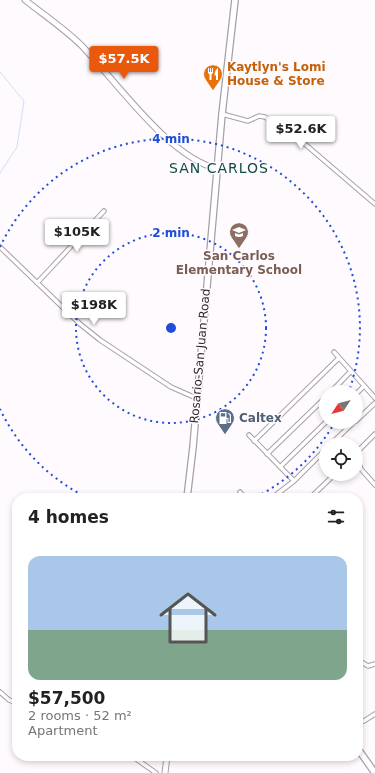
<!DOCTYPE html>
<meta charset="utf-8">
<style>
:root{--surface:#fff;--page:#f2f2f2;--text:#222;--muted:#767676;--line:#e0e0e0;--accent:#ea580c}
body{margin:0;font-family:"DejaVu Sans",sans-serif;background:var(--page);color:var(--text);height:100vh;display:flex;flex-direction:column;font-size:15px;white-space:nowrap}
*{box-sizing:border-box;margin:0}
p{font-size:13px;color:var(--muted)}
.icon{flex:none;width:22px;height:22px;fill:none;stroke:currentColor;stroke-width:2;stroke-linecap:round;stroke-linejoin:round}
.map{position:relative;flex:1;overflow:hidden}
.panel{position:absolute;left:12px;top:493px;width:351px;height:268px;display:flex;flex-direction:column;background:var(--surface);border-radius:16px;box-shadow:0 2px 6px #0003}
.panel>*{flex:none}
.needle{width:26px;rotate:234deg}
.fabs{position:absolute;left:319px;top:385px;display:grid;gap:8px}
.fabs a{display:grid;place-items:center;width:44px;height:44px;border-radius:50%;background:var(--surface);box-shadow:0 2px 6px #0003;font-size:20px}
.price{position:absolute;translate:-50% -34px;padding:0 9px;border-radius:4px;background:#fff;color:#222;font-size:13px;line-height:26px;filter:drop-shadow(0 1px 2px #0008)}
.price::after{content:'';position:absolute;left:50%;top:24px;width:12px;height:9px;margin-left:-6px;background:inherit;clip-path:polygon(0 0,100% 0,50% 100%)}
.price.active{background:var(--accent);color:#fff}
ul{padding:0;list-style:none}
li{display:grid;align-content:center;gap:8px;height:212px;padding:0 16px}
li+li{border-top:1px solid var(--line)}
li span{display:grid;place-items:center;height:124px;border-radius:12px;color:#555}
li>.icon{margin-inline-start:auto}
span .icon{width:72px;height:72px;fill:#fffc;stroke-width:1}
li b{font-size:17px}
h2{display:flex;justify-content:space-between;align-items:center;height:48px;padding:0 16px;font-size:17px}
.map>svg:first-child{display:block}
.lines{fill:none;stroke-linecap:round;stroke-linejoin:round}
.stream{stroke:#d0defa;stroke-width:1}
.street-casing{stroke:#a89fa8;stroke-width:5.5}
.secondary-casing{stroke:#a89fa8;stroke-width:7}
.primary-casing{stroke:#a89fa8;stroke-width:8}
.street{stroke:#fff;stroke-width:3.5}
.secondary{stroke:#fff;stroke-width:5}
.primary{stroke:#fff;stroke-width:5.5}
.ring{fill:none;stroke:#1d4ed8;stroke-width:2;stroke-dasharray:2 4}
.labels{text-anchor:middle;dominant-baseline:central;stroke-width:3;stroke-linejoin:round;paint-order:stroke}
.food-label{font-size:12px;font-weight:bold;fill:#c56008;stroke:#fefafe;text-anchor:start}
.education-label{font-size:12px;font-weight:bold;fill:#785e54;stroke:#fefafe}
.street-label{font-size:12px;fill:#2d292d;stroke:#fefafe}
.service-label{font-size:12px;font-weight:bold;fill:#4e5e75;stroke:#fefafe;text-anchor:start}
.quarter-label{font-size:14px;letter-spacing:1px;fill:#0f4c46;stroke:#fefafe}
.centre{fill:#1d4ed8;stroke:#fefafe;stroke-width:2}
.ring-label{font-size:12px;text-anchor:middle;font-weight:bold;fill:#1d4ed8;stroke:#fefafe;stroke-width:3;stroke-linejoin:round;paint-order:stroke}
</style>
<div class="map">
<svg width="375" height="773" viewBox="0 0 375 773">
<rect width="100%" height="100%" fill="#fefafe"/>
<g class="lines">
<path class="stream" d="M0 72 24 101 17 147 0 173"/>
<defs>
<path id="street" d="M222 114 248 121 259 116 265 117 292 133 375 204
M0 247 80 324 100 340 171 387 196 398
M37 283 104 211
M334 352 375 398
M331 392 351 371
M356 394 364 386
M356 421 375 403
M249 435 294 481
M337 438 343 444
M254 441 339 358
M331 444 354 422
M356 453 375 434
M267 454 326 397
M356 458 361 469 375 485
M280 467 326 422
M240 492 245 498
M272 498 294 481 326 449
M310 498 335 474
M358 660 368 666 375 664
M0 692 9 700 17 703
M364 721 375 714
M132 756 156 773"/>
<path id="secondary" d="M25 0C44 15 65 29 82 46 117 82 169 158 218 169
M165 773 167 756"/>
<path id="primary" d="M187 498 193 447 222 114 235 0
M358 749 375 773"/>
</defs>
<use href="#street" class="street-casing"/>
<use href="#secondary" class="secondary-casing"/>
<use href="#primary" class="primary-casing"/>
<use href="#street" class="street"/>
<use href="#secondary" class="secondary"/>
<use href="#primary" class="primary"/>
</g>
<g class="ring">
<circle cx="171" cy="328" r="95"/>
<path d="M335 422A189 189 0 0 1 254 498M88 498A189 189 0 0 1 0 409M0 247A189 189 0 0 1 349 391"/>
</g>
<defs>
<symbol id="restaurant-pin" viewBox="-11 -11 22 30"><path d="M0 17L-7.5 6A9.5 9.5 0 1 1 7.5 6Z" fill="#e8710a" stroke="#fefafe"/><path d="M-5-6h1v4h1v-4h1v4h1v-4h1v5L-1.5 .5V6h-2V.5L-5-1ZM5-6V6H3V1.5H1.5Q1.5-4 5-6Z" fill="#fff"/></symbol>
<symbol id="school-pin" viewBox="-11 -11 22 30"><path d="M0 17L-7.5 6A9.5 9.5 0 1 1 7.5 6Z" fill="#8d6e63" stroke="#fefafe"/><path d="M0-5L7-2L0 1L-7-2ZM-4 1L0 2.5L4 1V4Q0 6-4 4Z" fill="#fff"/></symbol>
<symbol id="fuel-pin" viewBox="-11 -11 22 30"><path d="M0 17L-7.5 6A9.5 9.5 0 1 1 7.5 6Z" fill="#5c6f8a" stroke="#fefafe"/><path d="M-5.5-6h7V0h2V4h1.3V-2.5L3-4.5l.8-.8L6-3V5H2.5V1h-1V6h-7ZM-4.2-4.7v3.2H.2V-4.7Z" fill="#fff"/></symbol>
</defs>
<g fill-rule="evenodd">
<use href="#restaurant-pin" x="202" y="63" width="22" height="30"/>
<use href="#school-pin" x="228" y="221" width="22" height="30"/>
<use href="#fuel-pin" x="214" y="407" width="22" height="30"/>
</g>
<g class="labels">
<g class="food-label">
<text x="227" y="67">Kaytlyn's Lomi<tspan x="227" dy="14">House &amp; Store</tspan></text>
</g>
<g class="education-label">
<text x="239" y="256">San Carlos<tspan x="239" dy="14">Elementary School</tspan></text>
</g>
<g class="street-label">
<text transform="translate(200 356) rotate(-85)">Rosario-San Juan Road</text>
</g>
<g class="service-label">
<text x="239" y="418">Caltex</text>
</g>
<g class="quarter-label">
<text x="219" y="168">SAN CARLOS</text>
</g>
</g>
<circle cx="171" cy="328" r="6" class="centre"/>
<g class="ring-label">
<text x="171" y="143">4 min</text>
<text x="171" y="237">2 min</text>
</g>
</svg>
<div class="fabs">
<a><svg class="needle" viewBox="-14 -14 28 28"><path d="M0-13l5 13h-10z" fill="#e53935"/><path d="M0 13l5-13h-10z" fill="#767676"/></svg></a>
<a><svg class="icon" aria-label="locate" viewBox="0 0 24 24"><circle cx="12" cy="12" r="6"/><path d="M12 2v4M12 18v4M2 12h4M18 12h4"/></svg></a>
</div>
<b class="price active" style="left:124px;top:80px">$57.5K</b>
<b class="price" style="left:301px;top:150px">$52.6K</b>
<b class="price" style="left:77px;top:253px">$105K</b>
<b class="price" style="left:94px;top:326px">$198K</b>
<section class="panel">
<h2>4 homes<svg class="icon" aria-label="filters" viewBox="0 0 24 24"><path d="M4 7h16M4 17h16"/><circle cx="9" cy="7" r="2"/><circle cx="15" cy="17" r="2"/></svg></h2>
<ul>
<li><span style="background:linear-gradient(#a9c7e8 60%,#7fa58c 0)"><svg class="icon" aria-label="home" viewBox="0 0 24 24"><path d="M3 11l9-7 9 7M6 9v11h12V9"/></svg></span><div><b>$57,500</b><p>2 rooms · 52 m²</p><p>Apartment</p></div></li>
</ul>
</section>
</div>
